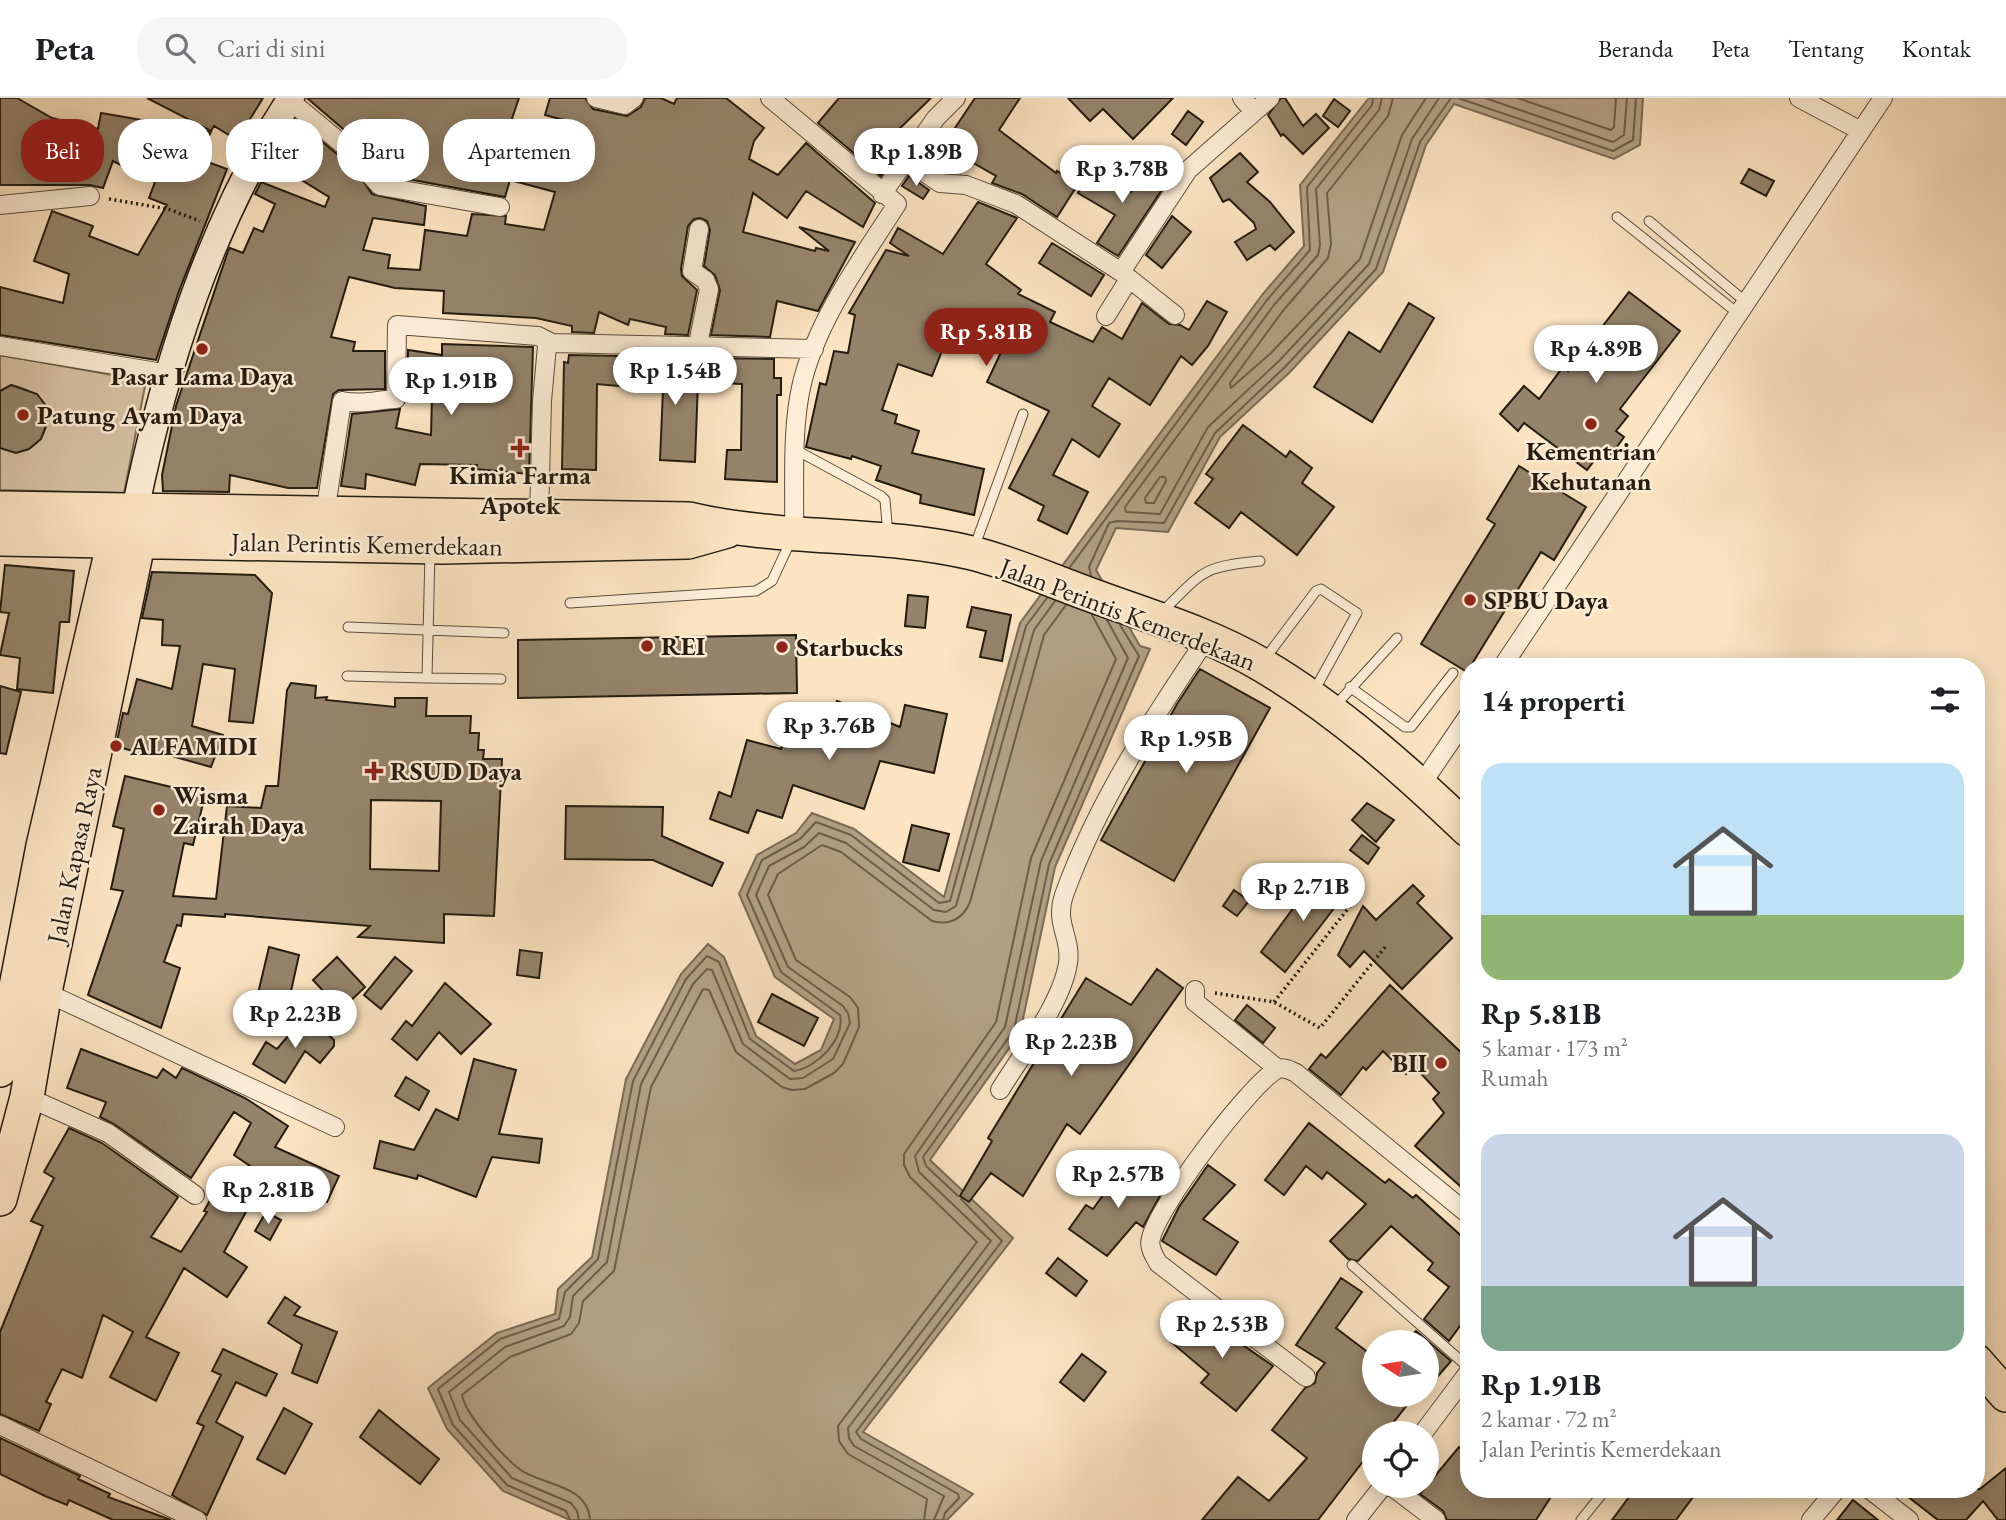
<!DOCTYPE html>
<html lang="id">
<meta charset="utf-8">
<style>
:root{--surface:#fff;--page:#f6f6f6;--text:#202124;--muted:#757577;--line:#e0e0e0;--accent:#8f2418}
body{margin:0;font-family:"EB Garamond",serif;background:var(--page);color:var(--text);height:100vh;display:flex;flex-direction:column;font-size:26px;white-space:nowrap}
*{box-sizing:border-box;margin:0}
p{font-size:23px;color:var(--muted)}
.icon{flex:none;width:38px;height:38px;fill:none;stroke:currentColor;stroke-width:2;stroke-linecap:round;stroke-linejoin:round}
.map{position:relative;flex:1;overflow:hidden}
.details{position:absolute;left:1460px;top:560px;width:525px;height:840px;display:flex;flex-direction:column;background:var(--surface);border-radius:28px;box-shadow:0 4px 18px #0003}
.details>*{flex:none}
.hud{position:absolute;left:21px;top:21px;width:665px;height:63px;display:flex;gap:14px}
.needle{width:46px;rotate:282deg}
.fabs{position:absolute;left:1362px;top:1232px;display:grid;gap:14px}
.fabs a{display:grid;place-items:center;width:77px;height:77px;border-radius:50%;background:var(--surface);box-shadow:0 4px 18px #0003;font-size:35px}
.price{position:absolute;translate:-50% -60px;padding:0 16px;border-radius:24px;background:#fff;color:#222;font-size:23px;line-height:46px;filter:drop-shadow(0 2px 4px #0008)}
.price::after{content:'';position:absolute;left:50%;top:42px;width:21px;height:16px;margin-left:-10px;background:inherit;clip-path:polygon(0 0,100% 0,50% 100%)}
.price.active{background:var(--accent);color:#fff}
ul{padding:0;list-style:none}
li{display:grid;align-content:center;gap:14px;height:371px;padding:0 21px}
li span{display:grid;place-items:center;height:217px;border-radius:21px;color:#555}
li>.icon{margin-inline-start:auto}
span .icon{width:126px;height:126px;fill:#fffc;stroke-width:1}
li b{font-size:30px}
h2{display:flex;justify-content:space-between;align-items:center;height:84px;padding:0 21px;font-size:30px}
.tag{padding:0 24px;border-radius:28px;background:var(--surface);box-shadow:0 4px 18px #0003;font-size:24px;line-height:63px}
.tag.active{background:var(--accent);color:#fff}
header{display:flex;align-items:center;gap:42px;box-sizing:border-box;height:98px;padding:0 35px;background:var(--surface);border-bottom:2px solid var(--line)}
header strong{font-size:33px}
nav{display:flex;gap:38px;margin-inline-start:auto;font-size:24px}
.search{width:490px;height:63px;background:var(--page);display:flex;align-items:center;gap:18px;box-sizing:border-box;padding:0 24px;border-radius:28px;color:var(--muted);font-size:26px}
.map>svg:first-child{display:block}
.green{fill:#d7c2a4;stroke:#7e6f5a;stroke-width:2}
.water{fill:#b3a085;stroke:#7a6b56;stroke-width:2}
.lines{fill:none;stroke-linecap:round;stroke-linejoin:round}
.shore{stroke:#6c5e4a;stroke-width:2}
.building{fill:#95846c;stroke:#251c0f;stroke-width:2;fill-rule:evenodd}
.lane-casing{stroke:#5b4e3c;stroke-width:11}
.street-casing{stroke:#5b4e3c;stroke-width:20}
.secondary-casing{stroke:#251c0f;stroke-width:29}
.highway-casing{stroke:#251c0f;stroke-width:36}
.path{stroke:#251c0f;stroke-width:3.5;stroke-dasharray:2 3.5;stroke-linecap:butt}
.lane{stroke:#fdedd7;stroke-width:9}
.street{stroke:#fdedd7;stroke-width:18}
.secondary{stroke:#fdedd7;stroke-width:26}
.highway{stroke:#fce4c2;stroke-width:33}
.poi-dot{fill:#8f2418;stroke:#fdedd7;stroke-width:2.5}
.labels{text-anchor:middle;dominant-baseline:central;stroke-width:5;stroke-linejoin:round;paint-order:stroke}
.poi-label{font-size:26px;font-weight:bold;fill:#251c0f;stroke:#fdedd7;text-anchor:start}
.street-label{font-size:26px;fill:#251c0f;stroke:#fdedd7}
</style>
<header>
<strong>Peta</strong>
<div class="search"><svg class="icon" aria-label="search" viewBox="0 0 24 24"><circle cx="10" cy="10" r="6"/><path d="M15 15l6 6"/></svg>Cari di sini</div>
<nav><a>Beranda</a><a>Peta</a><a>Tentang</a><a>Kontak</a></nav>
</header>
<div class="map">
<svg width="2006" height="1422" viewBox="0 0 2006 1422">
<rect width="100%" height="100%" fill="#fce4c2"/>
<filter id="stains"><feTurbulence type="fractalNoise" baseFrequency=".00286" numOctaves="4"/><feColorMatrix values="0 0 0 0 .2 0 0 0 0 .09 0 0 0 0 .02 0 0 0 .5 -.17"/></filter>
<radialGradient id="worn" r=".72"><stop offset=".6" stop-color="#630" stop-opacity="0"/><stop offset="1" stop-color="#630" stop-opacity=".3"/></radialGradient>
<path class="green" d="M0 257 146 283 124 395 0 392V350C46 368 72 299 11 287L0 293Z"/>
<path class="water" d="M1369 0H1643L1640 47 1614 61 1454 6 1426 47 1383 174 1290 274 1220 339 1168 434 1116 430 1096 472 1140 548 1150 551 1055 769 1020 935 930 1062 1013 1140 863 1334 973 1396 947 1422H570L503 1393 447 1331 428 1290 497 1235 555 1216 558 1191 592 1159 626 981 681 876 708 846 724 859 756 938 795 966 821 952 834 921 775 879 739 796 757 757 796 735 812 715 854 731 944 799 1020 525 1262 197 1304 148 1300 87Z"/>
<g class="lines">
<path class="shore" d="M1382 0 1379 12 1316 91 1320 147 1318 157 1274 207 1125 409 1126 414 1160 416 1208 329 1279 263 1369 166 1412 41 1439 0
M1393 0 1388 18 1327 95 1331 146 1328 160 1282 214 1230 285 1231 290 1271 255 1360 161 1402 37 1426 0
M1458 0 1613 53 1633 42 1636 0
M1485 0 1613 44 1624 37 1627 0
M1517 0 1611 32 1614 29 1616 0
M1160 379H1165L1166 383 1154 405H1146L1145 400Z
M1070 469 1267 202 1310 152 1307 89 1372 7 1373 0
M1091 477 1089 469 1109 425 1117 423 1164 425 1215 335 1285 269 1376 171 1420 44 1451 0
M958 1098 926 1068 923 1059 1014 932 1049 766 1139 558 1120 527
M570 1422 566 1413 507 1387 453 1327 438 1291 500 1241 559 1221 565 1194 598 1161 633 983 686 881 707 858 719 864 750 941 794 973C816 970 845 942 840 917L781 874 747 797 762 762 800 741 816 724 851 737 939 805 950 803 1026 528 1047 500
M579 1422 577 1413 571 1405 512 1380 460 1322 449 1294 505 1249 564 1228 570 1219 573 1198 607 1164 641 986 693 886 707 871 712 872 743 946 790 981 803 980 833 961 850 925 848 915 843 908 788 869 756 797 769 768 804 749 819 735 846 745 934 812 946 814 956 808 1034 532 1055 503
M590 1422C588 1385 540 1388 518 1370 502 1357 465 1316 462 1297L510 1259 571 1236 579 1225 583 1203 614 1173 651 989 703 891 709 892 736 954 782 989 792 992 805 991 834 975 843 966 859 929 858 910 850 899 796 862 768 797 778 776 822 747 841 754 932 823C949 828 963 821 970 804L1044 537 1066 507
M924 1422 927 1401 848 1356 839 1343 838 1328 977 1144 910 1079 904 1067V1056L996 924 1031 760 1116 561 1092 517
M934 1422 944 1398 854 1348 849 1340 848 1330 991 1143 919 1074 915 1058 1005 929 1041 763 1128 560 1107 522
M943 1422 945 1415 959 1400 958 1396 861 1341 856 1334 1002 1143 961 1101"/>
</g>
<path class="building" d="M0 0H17L52 20 98 31 101 15 211 34 197 60 227 71 179 193 156 262 0 237V189L63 205 69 176 34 163 52 113 93 128 89 138 138 157 167 107 149 100 155 84 113 63 103 90 90 87H0Z
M147 0H263L237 42 214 28 211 33Z
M307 0H519L505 41 535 49 532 58 563 65 575 25 545 17 550 0H585L593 11 627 18 641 9 645 0H661L674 6 677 0H726L764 30 754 43 749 61 778 77 806 45 875 105 863 129 806 93 787 120 753 95 743 134 815 153 816 150 829 153 799 129 855 144 818 213 777 203 770 239 711 237 720 192 715 177 704 168 710 132 707 123 700 120 694 121 688 128 681 171 682 178 697 192 688 237 665 236 666 229 630 221 628 227 599 214 594 235 572 234V228L536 220 443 215 444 193 395 190 349 179 331 239 355 244 353 253H385V291L339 292 333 296 317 390H288L230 377 229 394 163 393 162 377 176 308 228 153 230 150 243 155 254 130 263 134 275 106 255 96 261 84 325 109 329 99 277 67 292 42 286 38 296 22 355 71 372 96 426 108 424 127 373 120 363 152 390 157 388 170 420 172 425 132 467 138 472 116 506 118 505 126 544 132 555 94 510 82 505 99 386 77 371 55Z
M839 0H931L893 37 904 45 881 78 818 25Z
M975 0H1020L999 32 1056 75 1057 73 1078 86 1057 119 1022 96 992 85 996 78 943 48Z
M1068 0H1173L1133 41 1103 11 1090 23Z
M1281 0H1285L1303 28 1316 16 1329 30 1303 56 1283 36 1281 38 1268 17Z
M1334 1 1350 13 1338 29 1323 18Z
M1188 13 1203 24 1186 47 1172 36Z
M1240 55 1258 74 1247 84 1270 104 1294 134 1275 152 1270 147 1247 162 1235 144 1256 131 1254 125 1229 101 1223 104 1210 80Z
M1148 70 1167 84 1118 158 1097 145 1115 117 1078 95 1091 71 1131 94Z
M1749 71 1774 83 1766 98 1741 85Z
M909 78 929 92 923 101 902 88Z
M978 104 1017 120 986 166 1021 192 1018 196 1055 214 1050 224 1093 244 1102 229 1122 241 1142 205 1169 226 1180 227 1189 232 1207 203 1227 214 1208 248 1192 267 1181 258 1150 307 1109 280 1092 308 1120 326 1099 359 1072 341 1053 377 1088 394 1067 436 1038 422 1044 408 1009 390 1049 313 987 284 1002 252 956 218 932 278 898 266 882 312 897 317 895 325 919 333 912 355 984 371 974 417 920 405 921 397 876 382 881 368 852 358 851 361 806 349 820 285 826 287 834 253 848 255 855 217 849 215 886 152 909 158 890 145 898 130 943 156Z
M1172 118 1191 134 1162 170 1146 157Z
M1052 145 1104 177 1091 198 1039 165Z
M1629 194 1680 233 1620 311 1628 318 1616 333 1624 339 1611 357 1603 351 1587 372 1524 325 1518 333 1500 316 1524 288 1539 301 1563 269 1568 273Z
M1409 205 1434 220 1372 324 1314 289 1349 234 1380 254Z
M442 246 533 249 529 376 476 371 477 367 420 366 415 387 366 376 365 391 341 388 352 316 400 311 396 330 431 337 432 298 407 294 408 252 442 257Z
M569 257 668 259 716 264 705 260 774 261V280H781V297H777V384L725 381 727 352H741L742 286 698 284 695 364 660 362 663 292 597 286 596 372 562 371 564 264 568 265Z
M11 287 37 296 47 309V325L41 341 29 351 16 355 0 350V293Z
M1243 327 1286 359 1290 353 1312 370 1302 385 1334 409 1297 457 1241 414 1229 430 1195 405 1213 381 1206 376Z
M1519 368 1586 409 1554 462 1541 454 1467 574 1421 546 1495 426 1487 421Z
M5 467 74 473 69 524H60L53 595 17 591 20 560 0 557 9 515 0 514Z
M152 474 255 477 272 495 253 625 229 623 235 571 203 566 192 628 223 637 211 669 143 650 142 656 116 648 123 615 128 616 137 581 172 591 180 548 162 547 163 522 142 520Z
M908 497 928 499 925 530 905 528Z
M972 509 1011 517 1002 563 980 559 986 533 967 529Z
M796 537 797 595 518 600V542Z
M1200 571 1270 610 1174 783 1101 742 1177 606Z
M291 585 316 588 315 600 327 599 326 602 395 609V600H427L426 618H471L470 635H479L478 652H484L483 661H502L494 818 444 816V845L358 839 370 828 225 816V819L183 816 181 828 177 827 164 864 180 870 161 930 88 897 123 793 111 791 124 731 113 728 125 678 205 697 193 747 184 745 173 798 216 801 227 708 261 710 266 688H278L287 592ZM371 702 441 703 439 773 370 771Z
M0 588 21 594 6 656 0 655Z
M837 603 900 629 905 607 947 616 934 675 880 663 864 711 793 687 782 720 757 712 748 735 710 721 719 694 731 699 747 642 781 651 788 628 823 638Z
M1367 705 1394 722 1376 744 1352 722Z
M566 708 663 709 662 738 723 765 712 788 653 762 565 761Z
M912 727 949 736 939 773 903 764Z
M1362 737 1379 750 1368 766 1350 752Z
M1322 777 1345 796 1285 874 1261 854 1303 797Z
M1413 787 1424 798 1417 805 1452 840 1402 891 1364 853 1350 869 1338 857 1363 808 1376 822Z
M1234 792 1249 803 1237 818 1223 808Z
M269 849 299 857 287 911 256 904Z
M520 852 542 855 539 880 517 877Z
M337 859 365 889 341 912 313 882Z
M395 859 412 873 381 911 364 897Z
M1157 871 1183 890 1080 1036 1067 1026 1023 1098 991 1075 969 1104 960 1098 992 1043 988 1040 1086 880 1131 907Z
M445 885 491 926 461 956 439 934 417 962 392 941 406 923 412 928Z
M1390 887 1468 961V1095L1415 1048 1444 1015 1433 1001 1439 995 1414 968 1406 976 1383 953 1366 972 1363 969 1341 997 1309 971 1321 956 1326 960Z
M772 896 818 920 804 948 758 924Z
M1247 907 1275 930 1263 945 1235 922Z
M306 917 334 942V948L320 965 305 953 285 985 253 966 266 944 277 951Z
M81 951 157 980 163 971 176 980 182 970 245 1000 288 1028 275 1049 339 1078 327 1104 259 1074 234 1057 251 1025 234 1014 191 1080 114 1026 100 1019 106 1004 67 990Z
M474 961 516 972 499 1036 542 1041 539 1065 492 1059 476 1099 418 1077 417 1081 374 1070 380 1043 414 1052 436 1011 458 1022Z
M406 979 429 993 419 1012 395 998Z
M1309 1025 1385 1085 1389 1081 1413 1100 1416 1097 1468 1144V1217L1449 1243 1424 1221 1449 1189 1428 1172 1433 1165 1391 1128 1358 1163 1348 1161 1330 1143 1366 1106 1327 1074 1322 1081 1306 1068 1284 1097 1265 1082Z
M69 1030 102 1045 178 1099 151 1139 181 1154 207 1114 204 1113 213 1097 246 1114 224 1154 247 1169 227 1199 184 1170 146 1239 179 1255 156 1303 110 1279 133 1234 103 1217 82 1280 62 1271 46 1304 51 1306 39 1333 0 1316V1234L43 1128 31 1123 54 1080 44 1074Z
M1127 1064 1163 1092 1143 1129 1136 1124 1107 1158 1069 1131 1086 1107 1093 1111Z
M1208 1067 1235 1087 1203 1121 1238 1144 1216 1177 1162 1143 1179 1109Z
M266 1114 281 1122 270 1142 255 1133Z
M1058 1160 1087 1183 1076 1198 1046 1175Z
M1341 1180 1362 1194 1336 1230 1374 1259V1297H1415L1385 1335H1374V1349L1318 1422H1202L1238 1379 1269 1403 1307 1360 1272 1332 1305 1290 1315 1285 1317 1275 1325 1265 1296 1247Z
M285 1199 300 1209 294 1217 337 1234 317 1285 292 1275 302 1247 268 1225Z
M1199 1211 1217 1224 1214 1227 1273 1268 1236 1313 1201 1285 1209 1276 1171 1244Z
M1416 1233 1451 1263 1426 1292V1244H1406Z
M223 1251 277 1276 266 1298 236 1284 216 1324 243 1339 207 1417 172 1397 204 1328 197 1325 221 1277 212 1273Z
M1082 1256 1106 1274 1084 1303 1060 1284Z
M284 1310 312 1326 285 1376 257 1361Z
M379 1312 439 1361 420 1386 360 1339Z
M0 1340 80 1378 78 1381 110 1396 108 1399 171 1422H113L69 1402 67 1407 45 1398 0 1376Z
M1459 1349 1468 1357V1391H1556L1536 1422H1447L1443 1413 1420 1396Z
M2006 1370V1422H1998L1983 1403 1966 1422H1938L1898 1391H1980Z
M1635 1391H1699L1676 1422H1612Z
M1853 1402 1878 1422H1837Z"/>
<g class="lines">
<defs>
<path id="lane" d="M1617 119 1740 217
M1649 123 1747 205
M796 352 881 398 885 402 888 437
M974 450 1023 316
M570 505 756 493 772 483 791 442
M1162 514C1204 473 1200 469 1260 463
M348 529 504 535
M1264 562 1316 493 1321 491 1357 515 1314 593
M347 578 427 580 430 454
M427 580 501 581
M1350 589 1405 629H1411L1453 575
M1334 609 1397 540
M1352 1167 1468 1269
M1581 1422 1606 1391"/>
<path id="street" d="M596 0 625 7 634 0
M770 0 897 106C862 161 818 220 802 285 791 332 795 385 794 434
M1242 0 1254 14
M1799 0 1861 33
M289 2 364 64 370 77 380 88 500 109
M906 62 940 85 966 87 1016 106 1121 174 1175 217
M882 96 936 20 956 0
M0 107 90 98
M1121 174 1188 72 1270 0
M1106 218 1129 181
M698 246 709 191 705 182 692 173 699 131
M0 248 169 276
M325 416 342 303C362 307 376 302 396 301L397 227 538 238 552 245
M539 420 542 303 547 248 552 245 814 251
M1502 569 1883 0
M1421 687 1468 618
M1195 892V904L1278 971
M45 894 335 1029
M1000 992C1022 956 1062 905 1068 865 1072 840 1054 825 1064 797 1098 703 1151 623 1207 540
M27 999 108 1035 195 1097
M1306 1279 1158 1165C1154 1157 1148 1149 1151 1140 1158 1108 1248 989 1276 972 1283 968 1290 972 1296 975L1468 1116
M0 1327 197 1422
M1423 1335 1468 1275
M1391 1388 1436 1422
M1869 1391 1909 1422
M1356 1422 1383 1388
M1811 1422 1837 1391"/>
<path id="secondary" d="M135 412C165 267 210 125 291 0"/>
<path id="highway" d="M0 410 689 421C781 443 879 433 972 455 1012 465 1052 483 1091 497 1148 518 1210 536 1262 567 1338 612 1405 672 1468 732
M0 441 442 449 688 444 727 433
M0 972 43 748 119 421
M0 1101 27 999 45 894 143 422
M1976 1263 2006 1297"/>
</defs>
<use href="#lane" class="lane-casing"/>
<use href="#street" class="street-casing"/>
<use href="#secondary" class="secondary-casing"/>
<use href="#highway" class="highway-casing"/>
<path class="path" d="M109 101 168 111 200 123
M1215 895 1274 904 1320 930 1386 848
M1274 904 1362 793"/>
<use href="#lane" class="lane"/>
<use href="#street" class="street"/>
<use href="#secondary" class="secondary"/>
<use href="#highway" class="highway"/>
</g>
<g class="poi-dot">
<circle cx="202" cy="251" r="7"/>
<circle cx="23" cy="317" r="7"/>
<circle cx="1591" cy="326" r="7"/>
<path d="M516.5 339.5h7v7h7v7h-7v7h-7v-7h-7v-7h7z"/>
<circle cx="1470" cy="502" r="7"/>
<circle cx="647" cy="548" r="7"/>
<circle cx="782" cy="549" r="7"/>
<circle cx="116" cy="648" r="7"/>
<path d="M370.5 662.5h7v7h7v7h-7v7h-7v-7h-7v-7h7z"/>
<circle cx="159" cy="712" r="7"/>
<circle cx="1441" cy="965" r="7"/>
</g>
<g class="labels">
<g class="poi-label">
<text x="202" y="278" text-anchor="middle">Pasar Lama Daya</text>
<text x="37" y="317">Patung Ayam Daya</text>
<text x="1591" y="353" text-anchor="middle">Kementrian<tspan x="1591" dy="30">Kehutanan</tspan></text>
<text x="520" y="377" text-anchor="middle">Kimia Farma<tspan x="520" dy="30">Apotek</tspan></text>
<text x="1484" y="502">SPBU Daya</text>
<text x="661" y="548">REI</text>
<text x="796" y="549">Starbucks</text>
<text x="130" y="648">ALFAMIDI</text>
<text x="390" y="673">RSUD Daya</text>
<text x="173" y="697">Wisma<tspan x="173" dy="30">Zairah Daya</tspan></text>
<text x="1427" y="965" text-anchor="end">BII</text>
</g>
<g class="street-label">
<text transform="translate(367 446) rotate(1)">Jalan Perintis Kemerdekaan</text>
<text transform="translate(1128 516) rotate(21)">Jalan Perintis Kemerdekaan</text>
<text transform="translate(74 757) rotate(-78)">Jalan Kapasa Raya</text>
</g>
</g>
<rect width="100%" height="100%" filter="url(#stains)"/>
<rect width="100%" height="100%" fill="url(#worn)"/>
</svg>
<div class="fabs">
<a><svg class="needle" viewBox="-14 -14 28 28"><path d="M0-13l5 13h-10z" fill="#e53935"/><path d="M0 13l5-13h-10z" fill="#757577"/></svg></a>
<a><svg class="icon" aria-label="locate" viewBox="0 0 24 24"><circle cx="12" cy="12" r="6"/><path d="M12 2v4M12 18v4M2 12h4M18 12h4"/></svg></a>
</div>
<b class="price" style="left:916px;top:90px">Rp 1.89B</b>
<b class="price" style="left:1122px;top:107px">Rp 3.78B</b>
<b class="price active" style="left:986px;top:270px">Rp 5.81B</b>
<b class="price" style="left:1596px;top:287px">Rp 4.89B</b>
<b class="price" style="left:675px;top:309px">Rp 1.54B</b>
<b class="price" style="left:451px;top:319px">Rp 1.91B</b>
<b class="price" style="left:829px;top:664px">Rp 3.76B</b>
<b class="price" style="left:1186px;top:677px">Rp 1.95B</b>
<b class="price" style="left:1303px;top:825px">Rp 2.71B</b>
<b class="price" style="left:295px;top:952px">Rp 2.23B</b>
<b class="price" style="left:1071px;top:980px">Rp 2.23B</b>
<b class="price" style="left:1118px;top:1112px">Rp 2.57B</b>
<b class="price" style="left:268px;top:1128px">Rp 2.81B</b>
<b class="price" style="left:1222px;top:1262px">Rp 2.53B</b>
<div class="hud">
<a class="tag active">Beli</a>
<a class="tag">Sewa</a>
<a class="tag">Filter</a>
<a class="tag">Baru</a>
<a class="tag">Apartemen</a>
</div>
<section class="details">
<h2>14 properti<svg class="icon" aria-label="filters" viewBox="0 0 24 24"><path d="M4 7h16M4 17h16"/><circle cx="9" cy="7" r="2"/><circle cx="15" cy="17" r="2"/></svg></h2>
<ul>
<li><span style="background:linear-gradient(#bfe0f5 70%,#8fb573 0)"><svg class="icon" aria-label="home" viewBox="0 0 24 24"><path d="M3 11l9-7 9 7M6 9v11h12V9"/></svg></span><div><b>Rp 5.81B</b><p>5 kamar · 173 m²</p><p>Rumah</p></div></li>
<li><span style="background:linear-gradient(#c9d6e8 70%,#7fa58c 0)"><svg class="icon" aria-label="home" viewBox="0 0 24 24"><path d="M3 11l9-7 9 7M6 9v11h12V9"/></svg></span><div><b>Rp 1.91B</b><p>2 kamar · 72 m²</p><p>Jalan Perintis Kemerdekaan</p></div></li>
</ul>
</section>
</div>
